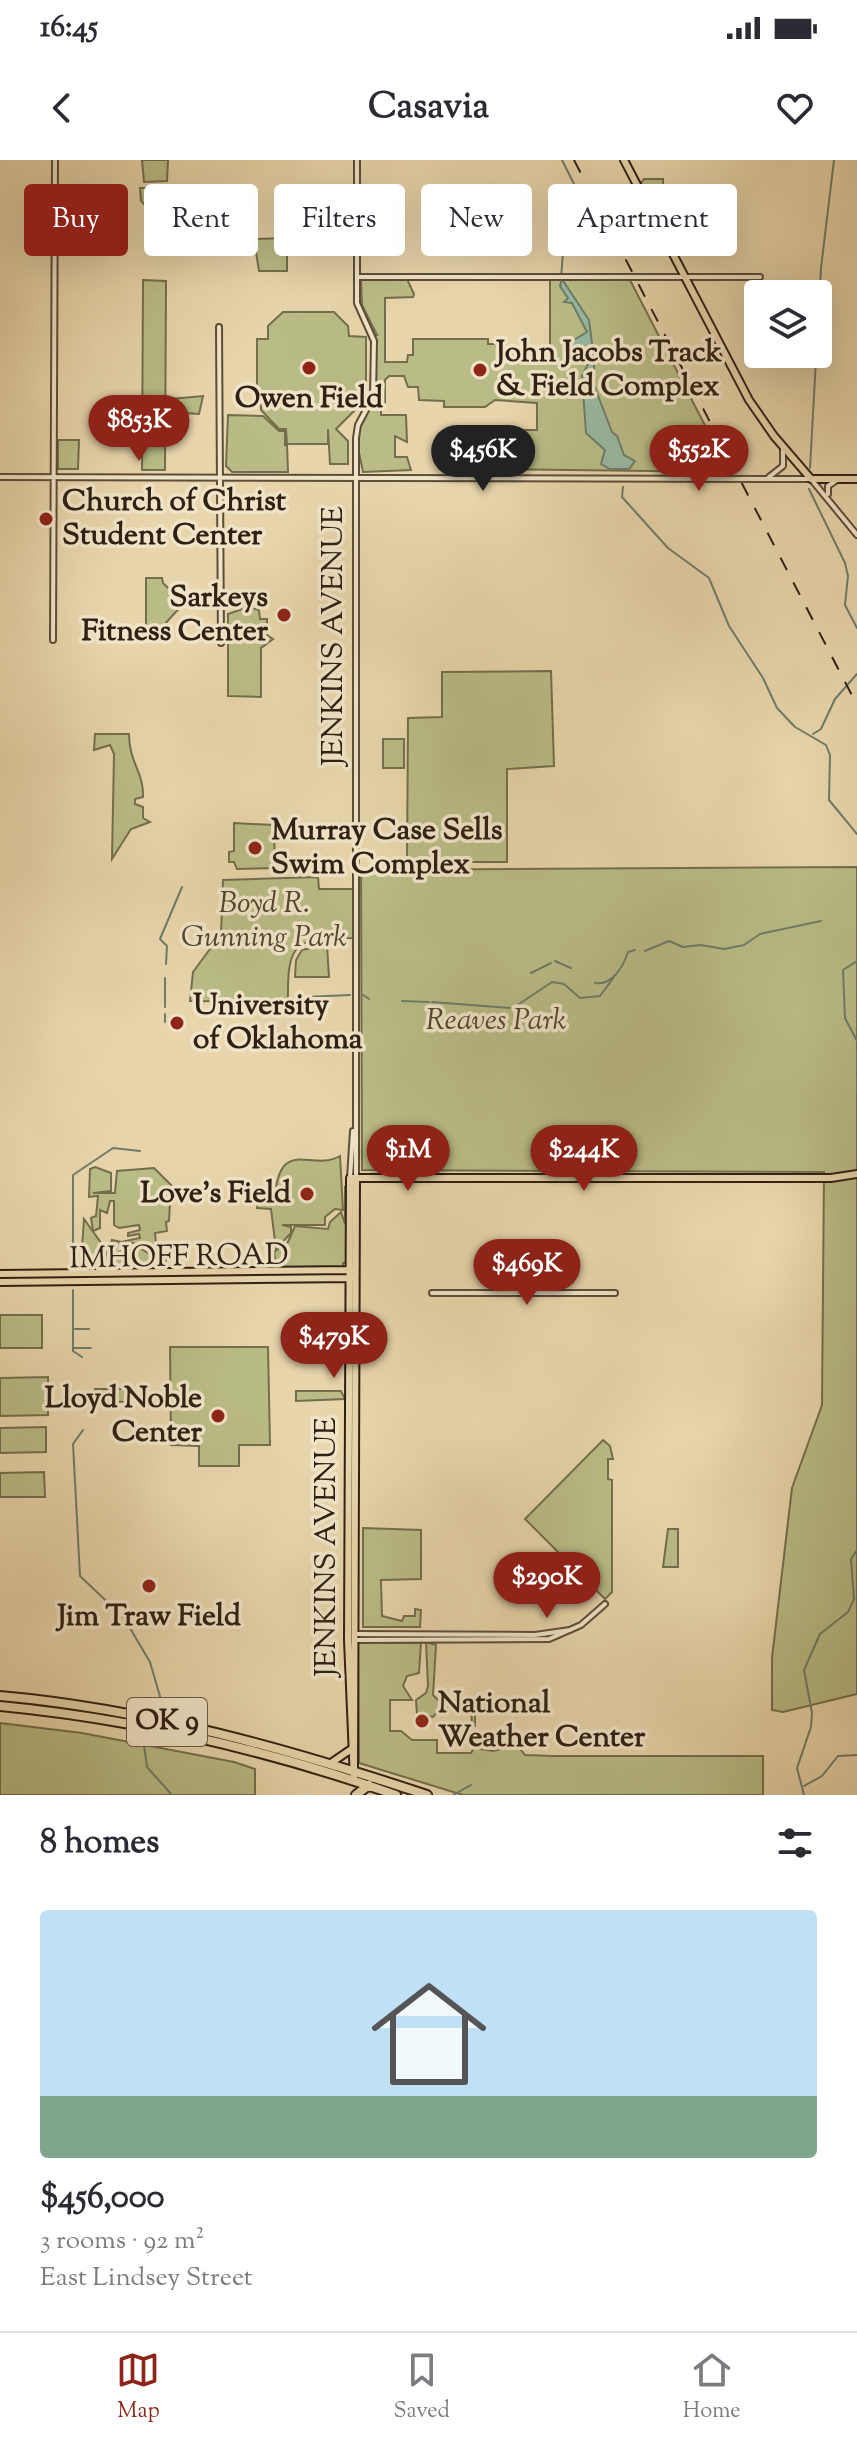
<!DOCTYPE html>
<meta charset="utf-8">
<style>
:root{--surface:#fff;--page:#f7f7f7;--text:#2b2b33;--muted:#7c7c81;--line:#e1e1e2;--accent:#8f2418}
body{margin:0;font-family:"Sorts Mill Goudy",serif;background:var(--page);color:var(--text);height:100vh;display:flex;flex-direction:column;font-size:30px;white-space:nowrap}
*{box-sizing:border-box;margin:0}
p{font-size:26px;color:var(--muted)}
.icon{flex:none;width:44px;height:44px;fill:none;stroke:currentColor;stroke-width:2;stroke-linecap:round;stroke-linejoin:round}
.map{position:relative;height:1635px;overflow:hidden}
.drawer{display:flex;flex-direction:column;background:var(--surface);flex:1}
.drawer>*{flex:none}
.guide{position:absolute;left:24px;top:24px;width:810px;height:72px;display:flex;gap:16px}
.fabs{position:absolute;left:744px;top:120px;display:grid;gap:16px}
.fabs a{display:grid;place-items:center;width:88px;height:88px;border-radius:8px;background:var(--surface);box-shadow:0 8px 32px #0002;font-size:40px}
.price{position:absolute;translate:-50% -68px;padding:0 18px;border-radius:28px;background:var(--accent);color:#fff;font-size:26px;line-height:52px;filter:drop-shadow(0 2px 4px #0008)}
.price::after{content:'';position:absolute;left:50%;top:48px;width:24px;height:18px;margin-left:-12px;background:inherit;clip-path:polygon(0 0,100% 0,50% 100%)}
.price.active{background:#222;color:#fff}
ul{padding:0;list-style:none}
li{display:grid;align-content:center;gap:16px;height:424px;padding:0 40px}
li span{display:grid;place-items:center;height:248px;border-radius:8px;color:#555}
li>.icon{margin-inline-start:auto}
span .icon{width:144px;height:144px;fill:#fffc;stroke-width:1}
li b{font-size:34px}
h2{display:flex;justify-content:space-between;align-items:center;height:96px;padding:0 40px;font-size:34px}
.tag{padding:0 28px;border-radius:8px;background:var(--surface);box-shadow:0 8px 32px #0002;font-size:28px;line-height:72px}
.tag.active{background:var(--accent);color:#fff}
.status{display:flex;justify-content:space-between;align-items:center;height:56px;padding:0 40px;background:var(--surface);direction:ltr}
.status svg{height:22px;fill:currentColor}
header{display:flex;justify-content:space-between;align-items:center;height:104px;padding:0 40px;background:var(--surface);font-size:36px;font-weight:700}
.dock{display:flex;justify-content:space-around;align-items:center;height:112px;border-top:2px solid var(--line);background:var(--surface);font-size:22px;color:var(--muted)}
.dock a{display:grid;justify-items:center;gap:4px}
.dock .active{color:var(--accent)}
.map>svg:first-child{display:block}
.green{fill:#b9bc86;stroke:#746e4c;stroke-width:2}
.water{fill:#98b9a3;stroke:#6e7c69;stroke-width:2}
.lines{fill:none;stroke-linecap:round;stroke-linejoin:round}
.stream{stroke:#6e7c69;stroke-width:2}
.minor-casing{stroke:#5e4d39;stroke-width:8}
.major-casing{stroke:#302013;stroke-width:10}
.highway-casing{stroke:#302013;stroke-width:12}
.minor{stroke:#f0e4c8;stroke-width:4}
.major{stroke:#e8d5ab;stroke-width:6}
.highway{stroke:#e8d5ab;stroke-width:8}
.rail{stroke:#302013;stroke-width:2;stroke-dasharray:14 14;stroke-linecap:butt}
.poi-dot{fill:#8f2418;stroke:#f0e4c8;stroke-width:3}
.labels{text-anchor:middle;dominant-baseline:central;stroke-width:7;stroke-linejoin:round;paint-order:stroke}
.shield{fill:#f0e4c8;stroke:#6a5b49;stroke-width:2}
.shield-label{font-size:28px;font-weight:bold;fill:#302013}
.poi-label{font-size:30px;font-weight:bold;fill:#302013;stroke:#f0e4c8;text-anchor:start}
.street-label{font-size:30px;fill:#302013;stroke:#f0e4c8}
.park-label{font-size:30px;font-style:italic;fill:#524730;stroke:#f0e4c8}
</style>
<div class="status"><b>16:45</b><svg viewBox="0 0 49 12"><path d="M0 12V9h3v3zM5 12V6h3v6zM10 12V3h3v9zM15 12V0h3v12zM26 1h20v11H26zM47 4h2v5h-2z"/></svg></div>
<header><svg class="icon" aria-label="back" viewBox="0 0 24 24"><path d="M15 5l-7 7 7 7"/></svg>Casavia<svg class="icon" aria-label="heart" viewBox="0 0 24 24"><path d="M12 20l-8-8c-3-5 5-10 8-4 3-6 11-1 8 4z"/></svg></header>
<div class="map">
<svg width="857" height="1635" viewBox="0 0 857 1635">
<rect width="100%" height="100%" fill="#e8d5ab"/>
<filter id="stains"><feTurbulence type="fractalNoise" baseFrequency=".0025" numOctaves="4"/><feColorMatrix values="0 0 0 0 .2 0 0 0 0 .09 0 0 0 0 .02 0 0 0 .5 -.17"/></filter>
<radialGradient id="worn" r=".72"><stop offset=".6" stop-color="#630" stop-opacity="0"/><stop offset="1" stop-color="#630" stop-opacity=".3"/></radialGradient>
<path class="green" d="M142 0H168L167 21 144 22Z
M644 19H663V62L641 23Z
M140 28H170L169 40C162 49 149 51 141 41Z
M287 78V111H259L254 79Z
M361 119H407L414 134 413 137 385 138V202H407L408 195H413V179H488V184H496L497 189H550V120H630L729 312 482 309V285H523L524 270H537V243L495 240 485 247H444V241L419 240 418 227H408L404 216H389L385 220V248H381V255H406L407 282 395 276V297H407L411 310 363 312 356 278 362 258 371 245 373 175H377L362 145Z
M143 120 166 121 165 310H142Z
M283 152H334L348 166 349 176 366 177V239H355V250L336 269 348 281V304H330L328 269V284H287L288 312H232L226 306 228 255 263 256 279 271H285V285H287L286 269H279L261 250V238H257V179H268V166Z
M203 236 199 254 170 252 171 239Z
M58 280H79L78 309H58Z
M146 418H162L163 423 184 443 163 466 169 473 165 478H146Z
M248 447 259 450 260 459H267V475L273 479 261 488V537L228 536V454Z
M551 511 554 606 507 609V702H407L408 558 442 557V512Z
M95 574H129C129 603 144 612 143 637L135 639V644L143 647V658L150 662 131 669 112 699 114 594 110 585 94 590Z
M383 579H404V608H383Z
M234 663 273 665 276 708 237 709 234 702H229V692L234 691Z
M857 707V1534L783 1552 772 1550V1498L792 1328 822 1245 824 1012 362 1010 361 710Z
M318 717 319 729H354L353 778C295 778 287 781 288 842L190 841 193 812 221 774 223 720Z
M327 785 329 817H295L296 800 302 790Z
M340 996 343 1050 335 1049 325 1057V1065H282L291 1067V1073L276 1089 271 1049 257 1048 259 1031 265 1030V1043H274C279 973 310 1013 340 996Z
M95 1007 111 1013V1031L93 1033H115L117 1011 154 1008 171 1025 169 1061 166 1062 167 1071 155 1073 156 1084C140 1087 135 1081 120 1083L116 1089 110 1088 112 1080 121 1082 140 1078 139 1074 128 1076V1073L140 1070 139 1065 119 1068 114 1065V1041H110L107 1053 100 1050V1068L93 1071 91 1058 96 1056 98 1036 89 1037 90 1009Z
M345 1027H348L347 1103H343V1107L277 1108 274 1092 288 1082 295 1066 328 1069 330 1062 341 1052 345 1064Z
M84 1059 104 1087 109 1101 117 1092 140 1088 148 1093H166V1105L86 1106 82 1087Z
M0 1155H42V1188H0Z
M170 1187H268L270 1285H239V1306H199V1286L171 1285Z
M48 1217V1255L0 1256V1218Z
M128 1229V1242L95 1241V1229Z
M296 1231H341L345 1239 296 1241Z
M46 1267V1292L0 1293V1268Z
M603 1280 610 1286 613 1299H608V1319L612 1320V1432L605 1439 525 1359Z
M44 1312 45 1337H0V1313Z
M363 1368 421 1370V1419L381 1420 382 1456 402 1461 404 1456H415V1449L421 1450 420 1467H363Z
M668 1369H678V1407H663Z
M358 1482 421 1483 419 1513 407 1516 403 1526 412 1540H390V1571H401L412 1580H437V1593H471L474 1588 493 1591 517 1585 525 1595 554 1596H763V1635H463L359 1603Z
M426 1482 436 1485 433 1535 439 1541 488 1542 485 1547 478 1545 475 1548V1566H472L471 1547H442L433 1557 417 1554 416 1540 426 1533 428 1526Z
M0 1563 82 1573 234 1602 255 1609V1635H0Z"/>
<path class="water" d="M562 119 589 160 594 199 576 191 569 183 587 172 572 143 564 142 568 138 560 126Z
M590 200 594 202V225L612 272 617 276 624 295 635 301 629 309H610L601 304 605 290 586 273 582 216Z"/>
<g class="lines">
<path class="stream" d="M561 119 563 92 588 52 562 0
M810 308 821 108 834 0
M623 327 622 337 668 388 709 418 729 466 763 518 777 548 795 567 826 585 830 595 829 640 857 674
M809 329 845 403 848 416 845 445 857 468
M813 574 821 569 835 539 857 514
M645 791 669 781 683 787 701 785 724 789 744 785 760 774 821 761
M555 801 571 808
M857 801 843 810 845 858 857 881
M166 804 167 786 160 779 182 727
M531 813 551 803
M595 823C612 826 623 807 628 792L635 790
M363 835 369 839
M305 837 350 835
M402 841 429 842
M432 842 510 848
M519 844 552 822 564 824 580 838 600 836 614 817
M165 847V818
M165 854V862
M857 890V911
M857 917V933
M73 1106V1015L113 988 140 991
M73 1130V1191L82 1197
M75 1169H89
M73 1188H91
M83 1270 73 1284 80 1416 124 1458 150 1502 161 1540
M144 1585 147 1607 172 1635
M804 1626 822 1616 838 1596 857 1595
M453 1635 471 1625
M804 1635 797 1608 811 1567 812 1553 804 1510 820 1474 848 1452 854 1439 851 1399 857 1390"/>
<defs>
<path id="minor" d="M357 117H760
M219 167 221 483
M0 317 811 319 857 375
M769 317 783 306V289
M828 334V326L837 320
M53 480 55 0
M356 1017V278L358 265 373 237 374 181 357 143V0
M350 1018 353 971
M432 1133H615
M356 1474 535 1475 570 1470
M354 1480 549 1479 581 1465 605 1444"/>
<path id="major" d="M624 0 749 240 774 276 811 319H857
M0 1114 352 1110
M0 1122 352 1118
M331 1603 350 1590
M354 1613 356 1018
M354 1620 348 1480 350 1018H831L857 1014"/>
<path id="highway" d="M0 1536C147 1549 288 1589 427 1635
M0 1546C135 1559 268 1590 396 1635
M356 1635 369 1625"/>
</defs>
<use href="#minor" class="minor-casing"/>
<use href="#major" class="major-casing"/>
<use href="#highway" class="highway-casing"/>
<use href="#minor" class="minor"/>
<use href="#major" class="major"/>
<use href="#highway" class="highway"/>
<path class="rail" d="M574 0 857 545"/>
</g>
<g class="poi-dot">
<circle cx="309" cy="208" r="8"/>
<circle cx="480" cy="210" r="8"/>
<circle cx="46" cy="359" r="8"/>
<circle cx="284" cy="455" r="8"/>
<circle cx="255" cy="688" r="8"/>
<circle cx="177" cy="863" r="8"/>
<circle cx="307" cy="1034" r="8"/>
<circle cx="218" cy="1256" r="8"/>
<circle cx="149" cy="1426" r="8"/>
<circle cx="422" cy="1561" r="8"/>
</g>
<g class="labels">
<rect class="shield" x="127" y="1538" width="80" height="48" rx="6"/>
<g class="shield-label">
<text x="167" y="1562">OK 9</text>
</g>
<g class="poi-label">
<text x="496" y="193">John Jacobs Track<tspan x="496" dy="34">&amp; Field Complex</tspan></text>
<text x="309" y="239" text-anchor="middle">Owen Field</text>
<text x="62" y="342">Church of Christ<tspan x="62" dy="34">Student Center</tspan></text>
<text x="268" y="438" text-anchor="end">Sarkeys<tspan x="268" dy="34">Fitness Center</tspan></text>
<text x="271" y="671">Murray Case Sells<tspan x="271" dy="34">Swim Complex</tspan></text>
<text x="193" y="846">University<tspan x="193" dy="34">of Oklahoma</tspan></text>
<text x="291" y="1034" text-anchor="end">Love's Field</text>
<text x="202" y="1239" text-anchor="end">Lloyd Noble<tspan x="202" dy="34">Center</tspan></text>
<text x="149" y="1457" text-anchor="middle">Jim Traw Field</text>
<text x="438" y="1544">National<tspan x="438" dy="34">Weather Center</tspan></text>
</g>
<g class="street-label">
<text transform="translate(334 476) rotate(-90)">JENKINS AVENUE</text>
<text transform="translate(179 1098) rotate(-1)">IMHOFF ROAD</text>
<text transform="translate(327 1387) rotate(-90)">JENKINS AVENUE</text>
</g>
<g class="park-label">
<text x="264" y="744">Boyd R.<tspan x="264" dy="34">Gunning Park</tspan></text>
<text x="496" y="861">Reaves Park</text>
</g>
</g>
<rect width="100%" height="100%" filter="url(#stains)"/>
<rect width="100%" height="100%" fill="url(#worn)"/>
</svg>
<div class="fabs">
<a><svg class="icon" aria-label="layers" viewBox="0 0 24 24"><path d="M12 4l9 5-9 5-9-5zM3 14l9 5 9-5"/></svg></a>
</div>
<b class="price" style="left:139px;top:303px">$853K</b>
<b class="price active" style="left:483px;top:333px">$456K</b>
<b class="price" style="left:699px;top:333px">$552K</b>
<b class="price" style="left:408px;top:1033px">$1M</b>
<b class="price" style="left:584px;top:1033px">$244K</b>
<b class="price" style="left:527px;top:1147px">$469K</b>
<b class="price" style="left:334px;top:1220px">$479K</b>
<b class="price" style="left:547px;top:1460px">$290K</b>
<div class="guide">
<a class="tag active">Buy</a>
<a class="tag">Rent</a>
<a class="tag">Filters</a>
<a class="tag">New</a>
<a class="tag">Apartment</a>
</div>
</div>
<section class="drawer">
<h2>8 homes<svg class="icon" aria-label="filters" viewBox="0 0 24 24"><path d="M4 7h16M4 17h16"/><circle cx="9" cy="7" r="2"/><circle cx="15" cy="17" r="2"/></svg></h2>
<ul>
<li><span style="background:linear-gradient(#bfe0f5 75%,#7fa58c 0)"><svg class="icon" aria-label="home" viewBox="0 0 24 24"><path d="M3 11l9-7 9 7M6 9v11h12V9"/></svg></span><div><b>$456,000</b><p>3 rooms · 92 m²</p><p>East Lindsey Street</p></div></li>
</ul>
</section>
<nav class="dock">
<a class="active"><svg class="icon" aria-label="map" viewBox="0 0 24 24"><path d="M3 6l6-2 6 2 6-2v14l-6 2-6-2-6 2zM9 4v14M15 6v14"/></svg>Map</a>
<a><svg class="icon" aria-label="saved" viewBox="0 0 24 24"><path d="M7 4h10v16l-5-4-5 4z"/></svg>Saved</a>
<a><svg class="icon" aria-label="home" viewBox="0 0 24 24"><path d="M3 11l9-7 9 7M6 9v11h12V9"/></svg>Home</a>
</nav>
